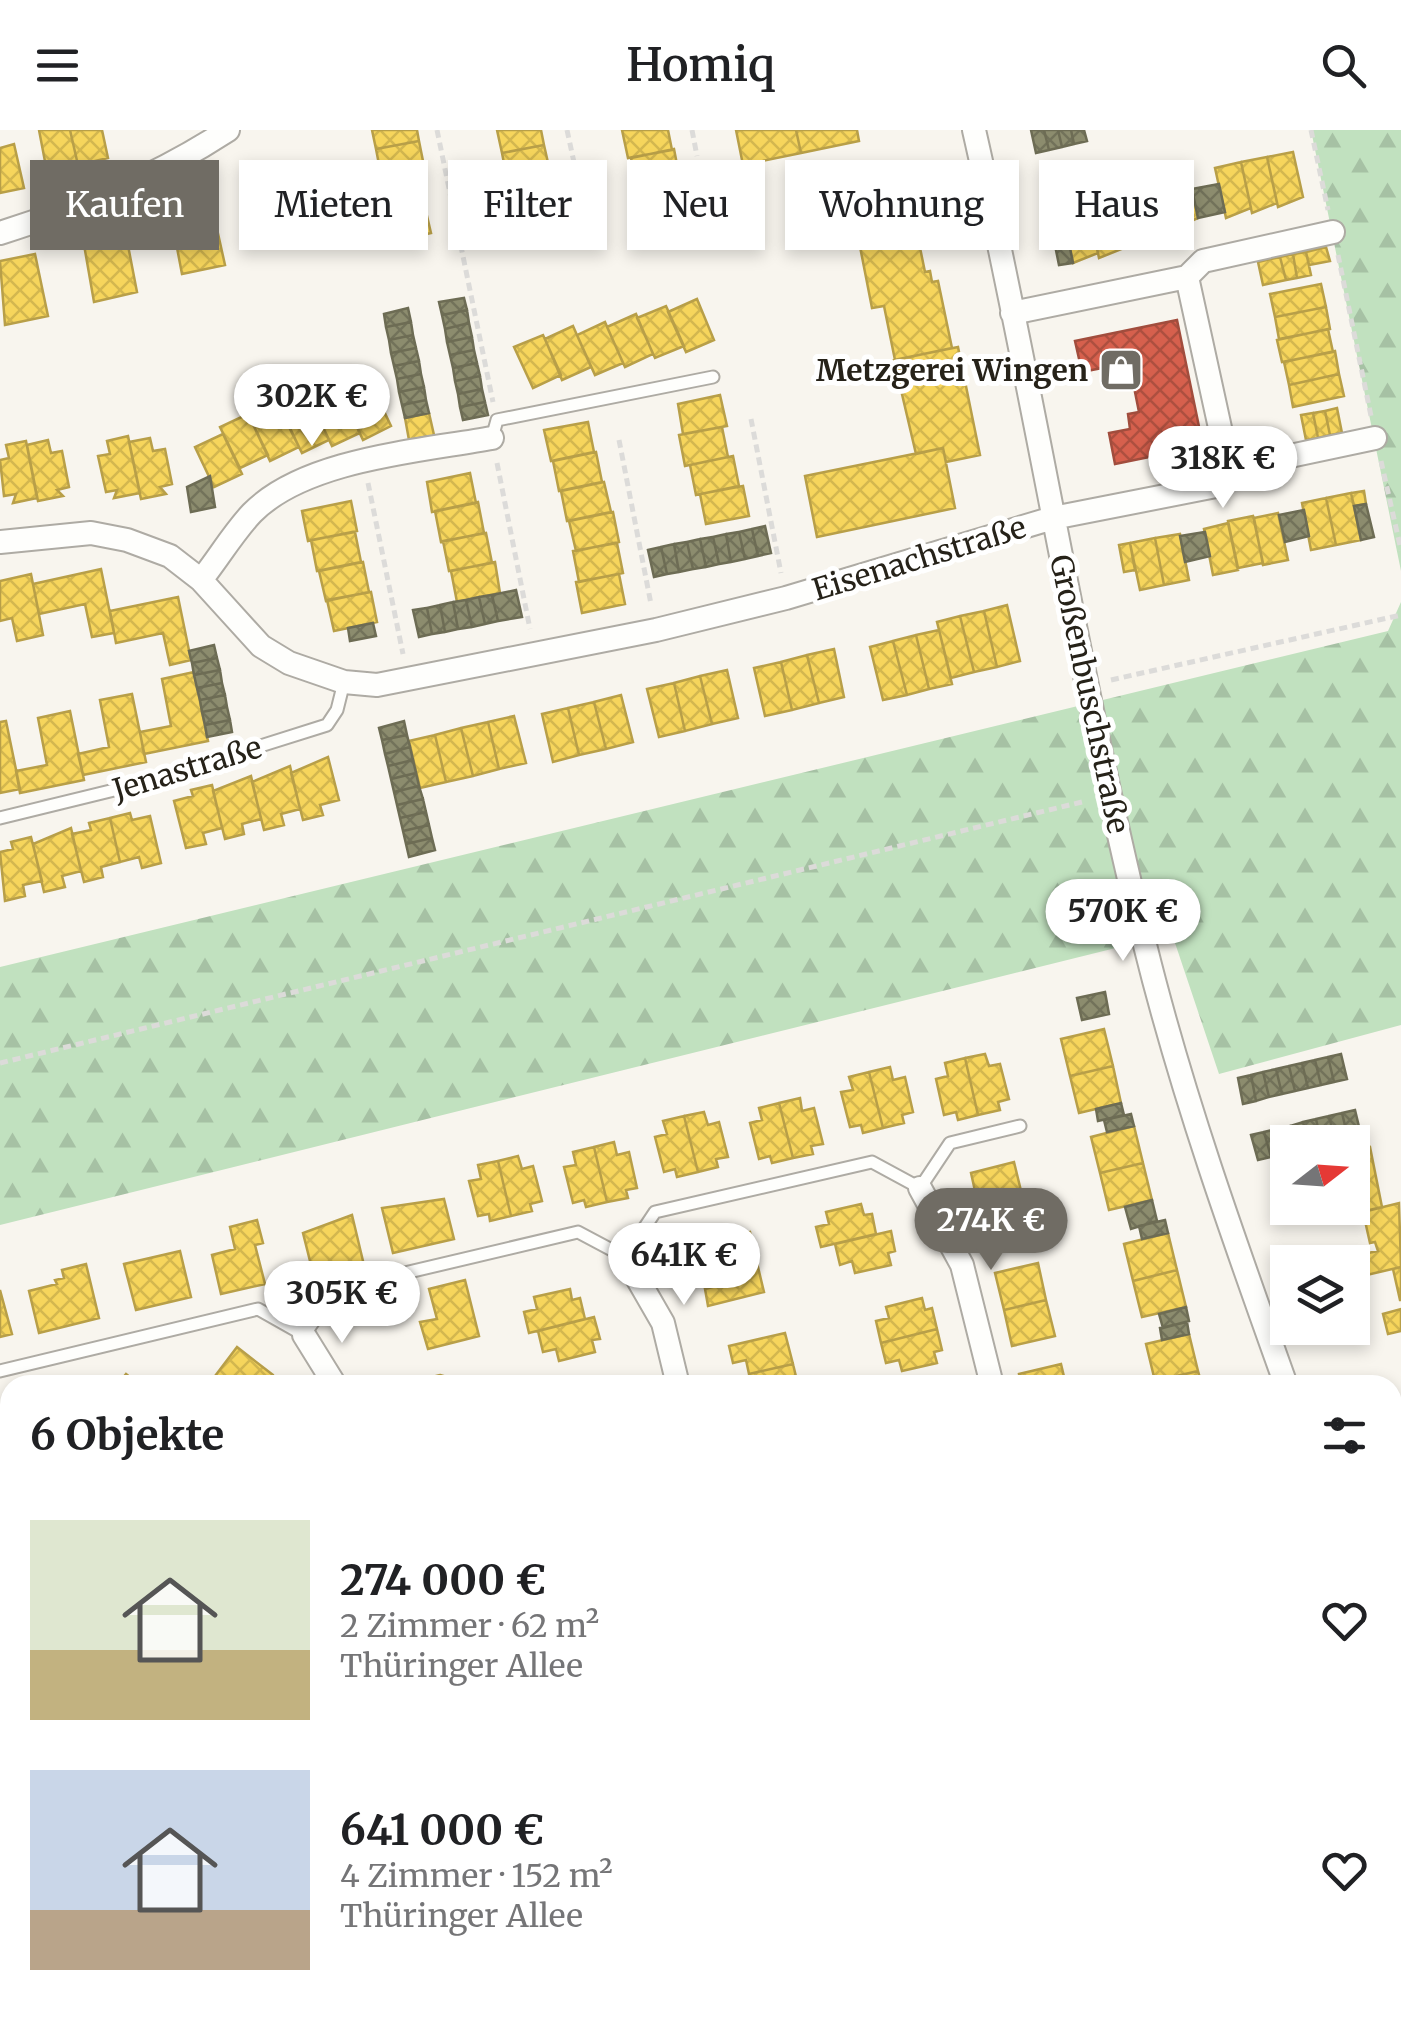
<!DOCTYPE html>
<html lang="de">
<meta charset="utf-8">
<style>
:root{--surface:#fff;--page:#f2f2f2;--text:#202124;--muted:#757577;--accent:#706c64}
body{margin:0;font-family:Merriweather,serif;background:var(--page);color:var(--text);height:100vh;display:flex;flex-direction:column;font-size:38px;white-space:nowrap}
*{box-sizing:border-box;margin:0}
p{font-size:32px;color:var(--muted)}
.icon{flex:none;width:55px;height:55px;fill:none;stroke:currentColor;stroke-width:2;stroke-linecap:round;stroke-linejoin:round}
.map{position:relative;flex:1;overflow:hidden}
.side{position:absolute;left:0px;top:1245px;width:1402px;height:642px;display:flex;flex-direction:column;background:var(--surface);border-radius:30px 30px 0 0;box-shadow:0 5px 15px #0003}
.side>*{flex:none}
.banner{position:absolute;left:30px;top:30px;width:1342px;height:90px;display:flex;gap:20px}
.needle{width:65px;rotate:73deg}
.buttons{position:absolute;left:1270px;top:995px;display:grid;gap:20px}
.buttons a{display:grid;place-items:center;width:100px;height:100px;border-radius:0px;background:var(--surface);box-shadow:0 5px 15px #0003;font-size:50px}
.price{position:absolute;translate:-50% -85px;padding:0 22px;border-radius:35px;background:#fff;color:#222;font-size:32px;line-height:65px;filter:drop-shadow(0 2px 5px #0008)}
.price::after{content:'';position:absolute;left:50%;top:60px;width:30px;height:22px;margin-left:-15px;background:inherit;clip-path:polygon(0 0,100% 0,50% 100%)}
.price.active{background:var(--accent);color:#fff}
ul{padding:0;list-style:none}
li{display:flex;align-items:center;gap:30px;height:250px;padding:0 30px}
li span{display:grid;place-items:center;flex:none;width:280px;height:200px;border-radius:0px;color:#555}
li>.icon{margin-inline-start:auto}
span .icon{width:120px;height:120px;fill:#fffc;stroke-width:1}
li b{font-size:42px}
h2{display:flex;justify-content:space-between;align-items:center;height:120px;padding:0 30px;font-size:42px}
.tag{padding:0 35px;border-radius:0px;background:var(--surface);box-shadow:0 5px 15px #0003;font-size:35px;line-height:90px}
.tag.active{background:var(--accent);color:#fff}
header{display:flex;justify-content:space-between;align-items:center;height:130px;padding:0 30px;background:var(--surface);font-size:45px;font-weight:600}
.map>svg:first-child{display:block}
.forest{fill:url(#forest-firs)}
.homes{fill:url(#homes-cross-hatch);stroke:#b89f48;stroke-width:2.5}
.shops{fill:url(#shops-cross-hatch);stroke:#a14d3d;stroke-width:2.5}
.industry{fill:url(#industry-cross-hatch);stroke:#6d6c54;stroke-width:2.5}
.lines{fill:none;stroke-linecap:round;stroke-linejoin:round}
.lane-casing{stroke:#aeaba4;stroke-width:15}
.street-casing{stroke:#aeaba4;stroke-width:26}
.path{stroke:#dcdbd9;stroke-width:5;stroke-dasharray:8 5;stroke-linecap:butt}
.lane{stroke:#fefefc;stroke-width:11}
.street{stroke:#fefefc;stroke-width:22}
.labels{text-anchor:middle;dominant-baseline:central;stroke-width:10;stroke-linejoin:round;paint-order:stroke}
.poi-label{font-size:30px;font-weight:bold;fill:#262219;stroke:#fff;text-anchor:end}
.street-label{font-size:30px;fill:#262219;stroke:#fff}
</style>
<header><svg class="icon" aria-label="menu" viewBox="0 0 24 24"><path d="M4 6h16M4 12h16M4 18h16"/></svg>Homiq<svg class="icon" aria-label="search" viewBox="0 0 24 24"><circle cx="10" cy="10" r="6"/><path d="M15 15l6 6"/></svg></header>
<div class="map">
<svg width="1401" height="1887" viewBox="0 0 1401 1887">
<defs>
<pattern id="forest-firs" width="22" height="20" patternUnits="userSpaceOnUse" patternTransform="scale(2.5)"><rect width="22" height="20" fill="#c1e1bf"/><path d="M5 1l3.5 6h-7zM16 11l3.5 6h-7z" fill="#a6c1a4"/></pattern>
<pattern id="homes-cross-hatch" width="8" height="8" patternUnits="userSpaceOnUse" patternTransform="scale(2.5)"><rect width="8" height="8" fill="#f6d55c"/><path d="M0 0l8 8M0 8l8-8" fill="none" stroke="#d3b74f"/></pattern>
<pattern id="shops-cross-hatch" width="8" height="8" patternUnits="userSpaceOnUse" patternTransform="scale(2.5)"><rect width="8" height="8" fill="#d6604d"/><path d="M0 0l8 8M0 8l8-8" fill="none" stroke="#ad4f3f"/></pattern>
<pattern id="industry-cross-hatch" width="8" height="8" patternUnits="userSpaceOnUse" patternTransform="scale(2.5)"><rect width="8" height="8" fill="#8c8c6e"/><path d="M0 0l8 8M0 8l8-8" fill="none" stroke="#72725a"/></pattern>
</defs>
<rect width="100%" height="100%" fill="#f8f5ee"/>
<path class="forest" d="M1311 0H1401V441Z
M1401 472V895L1219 944 1172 804 0 1095V837L1388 501Z
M1401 1750V1887H863L902 1878H1392L1393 1752Z
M579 1878H737L744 1887H574Z"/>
<path class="homes" d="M39 0H70L78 35 47 42Z
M70 0H102L108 28 78 35Z
M372 0H417L419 11 376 19Z
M497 0H541L544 15 502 23Z
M622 0H668L672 20 628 28Z
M736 0H796L801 23 743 35Z
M796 0H857L859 11 801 23Z
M419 11 425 41 382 50 376 19Z
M14 14 24 58 0 63V18Z
M544 15 551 46 508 54 502 23Z
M674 19 680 50 637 59 631 28Z
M1293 22 1303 67 1278 77 1267 27Z
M1267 27 1277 73 1252 83 1241 32Z
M1241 32 1251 78 1226 88 1215 38Z
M286 40 299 102 256 112 245 49Z
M418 43 424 73 381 82 375 51Z
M1189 43 1198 88 1174 99 1164 52Z
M551 46 557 76 515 85 508 54Z
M1163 48 1173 94 1147 104 1137 57Z
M211 72 225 135 182 144 170 81Z
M1114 72 1124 118 1099 128 1088 77Z
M424 73 431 103 388 113 381 82Z
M1088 77 1098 123 1073 133 1063 86Z
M912 79 925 142 930 141 932 152 938 151 952 218 895 230 884 176 872 178 855 91Z
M125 100 137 162 94 172 83 109Z
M1326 117 1330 131 1309 135 1306 122Z
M1306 122 1311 145 1297 148 1293 124Z
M35 124 48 186 5 195 0 131Z
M1293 124 1297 148 1286 150 1280 127Z
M1280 127 1286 150 1263 155 1258 132Z
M1321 154 1326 177 1275 187 1270 164Z
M697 169 714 210 686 222 668 182Z
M666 176 684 216 655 228 637 188Z
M1326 177 1330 199 1279 209 1275 187Z
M636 184 653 224 625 237 607 197Z
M605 192 623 233 595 245 577 205Z
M573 196 591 237 562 250 545 209Z
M1328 199 1333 222 1282 232 1277 210Z
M543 205 561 245 533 258 514 217Z
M958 217 980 325 946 332 943 318 916 324 894 230Z
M1335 221 1339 244 1289 255 1284 232Z
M1339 244 1344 266 1293 277 1289 255Z
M372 256 391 296 363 310 344 269Z
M341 262 360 303 332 316 313 276Z
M720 265 727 296 683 304 678 274Z
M310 269 329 310 302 323 282 283Z
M280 277 299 317 270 331 251 290Z
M1337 278 1342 303 1330 305 1325 281Z
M1325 281 1330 305 1318 308 1313 283Z
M429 283 434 305 409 310 405 288Z
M1313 283 1318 308 1306 310 1301 285Z
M248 284 268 325 240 338 220 297Z
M588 292 594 322 551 331 544 300Z
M722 297 728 327 685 336 679 305Z
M223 304 242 344 214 357 195 317Z
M128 306 140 363 114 368 117 360 106 362 98 326 110 324 107 311Z
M150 308 153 321 165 319 172 354 160 357 166 364 141 369 129 312Z
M48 310 51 323 62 321 69 357 57 360 63 366 38 371 27 315Z
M26 311 37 368 13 373 16 364 4 366 0 330 9 328 6 315Z
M943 318 955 378 817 407 805 346Z
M596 322 602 352 559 361 553 331Z
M733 326 739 356 696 365 690 335Z
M470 343 476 373 432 382 427 352Z
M604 352 611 382 567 391 561 361Z
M743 356 749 386 706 394 700 364Z
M1364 361 1366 374 1354 376 1351 363Z
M1351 363 1361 410 1336 415 1326 368Z
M1326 368 1336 415 1311 420 1302 373Z
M351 371 357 401 308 411 302 381Z
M478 372 484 403 441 412 435 381Z
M613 382 619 412 576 421 569 391Z
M1278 383 1288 430 1263 435 1254 388Z
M1253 386 1263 433 1238 438 1228 391Z
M1228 393 1238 440 1213 445 1204 399Z
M355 402 361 432 317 441 311 410Z
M486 403 492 433 449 441 443 411Z
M1180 404 1189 450 1164 455 1155 408Z
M1155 408 1164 455 1140 460 1130 413Z
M617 413 623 443 579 452 573 421Z
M1130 413 1135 440 1124 442 1119 415Z
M363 432 369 462 326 471 319 441Z
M495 432 500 463 457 472 451 441Z
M101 439 114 503 92 507 85 474 39 484 33 454Z
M31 444 43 505 17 511 12 488 0 491V451Z
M619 444 625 474 582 483 576 452Z
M371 462 377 492 334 501 327 470Z
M178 467 191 530 170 535 163 503 116 513 110 481Z
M1007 475 1020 531 997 537 984 481Z
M984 481 997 537 974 542 960 486Z
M960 486 974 542 951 548 937 492Z
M939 500 952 554 929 559 916 505Z
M916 505 929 559 907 565 893 511Z
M893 511 907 565 883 570 870 517Z
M834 519 844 567 819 573 807 525Z
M807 525 819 573 792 580 781 532Z
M781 532 792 580 765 586 754 538Z
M727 540 738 588 712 594 700 546Z
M194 542 208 611 144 624 140 602 171 596 162 549Z
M700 546 712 594 685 601 674 553Z
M674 553 685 601 659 607 647 559Z
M132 564 146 632 83 645 78 624 109 617 100 570Z
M621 565 633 612 606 619 594 572Z
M594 572 606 619 579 625 568 578Z
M568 578 579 625 553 632 542 584Z
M70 581 84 650 20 663 16 641 47 635 38 588Z
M514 586 526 633 499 639 488 592Z
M6 591 20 659 0 663V592Z
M488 592 499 639 473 646 461 598Z
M461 598 473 646 446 652 435 605Z
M435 605 446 652 420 658 409 611Z
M328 627 339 670 320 675 323 685 303 690 291 643Z
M290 636 300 679 281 684 284 695 264 700 252 652Z
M251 646 261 689 242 694 244 704 225 709 213 661Z
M212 655 222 698 203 703 206 714 186 718 174 671 193 666 191 660Z
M130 683 132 690 150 686 161 733 142 738 139 727 120 732 110 688Z
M110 688 120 732 101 737 103 747 84 752 72 704 91 700 89 693Z
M71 698 81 741 62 746 65 757 44 762 33 714Z
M31 707 42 751 23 755 25 766 5 771 0 722 13 719 11 712Z
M1104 899 1113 936 1070 946 1061 909Z
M985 924 989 936 1000 934 1009 969 998 972 1000 980 978 985 965 928Z
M965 928 978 985 958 990 956 982 944 985 936 949 948 946 945 933Z
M1113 936 1121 973 1079 983 1070 946Z
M890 937 893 950 905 947 913 982 902 985 904 993 883 998 869 942Z
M869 942 883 998 863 1003 861 995 850 997 841 962 853 960 849 947Z
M800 968 802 981 814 978 823 1014 811 1016 813 1024 793 1028 779 973Z
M779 973 793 1028 772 1033 770 1026 759 1029 750 993 762 990 759 978Z
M704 982 708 995 719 992 728 1027 716 1029 718 1037 698 1042 684 986Z
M684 986 698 1042 677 1047 675 1039 664 1042 655 1007 667 1004 663 991Z
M1134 996 1143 1033 1100 1043 1091 1007Z
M614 1012 617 1025 629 1022 637 1058 626 1060 628 1068 607 1072 594 1017Z
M594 1017 607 1072 586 1077 584 1070 573 1073 564 1037 576 1035 573 1022Z
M1370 1017 1382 1077 1328 1090 1325 1078H1352V1021Z
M518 1026 522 1039 533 1036 542 1071 530 1074 532 1081 511 1086 498 1031Z
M498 1031 511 1086 490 1091 489 1084 478 1086 469 1051 481 1049 478 1035Z
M1014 1032 1023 1069 979 1079 971 1043Z
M1143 1033 1152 1070 1109 1080 1100 1043Z
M444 1069 454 1109 393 1123 382 1078Z
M1023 1069 1032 1105 988 1115 979 1079Z
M1399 1073 1401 1137 1358 1147 1353 1126 1378 1121 1375 1112 1370 1113 1363 1082Z
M861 1074 864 1085 872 1084 876 1104 821 1117 816 1097 829 1094 826 1082Z
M352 1085 363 1131 313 1143 303 1103Z
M257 1090 263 1113 255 1115 265 1154 221 1164 212 1125 235 1119 230 1097Z
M891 1101 895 1121 888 1123 891 1135 855 1143 852 1131 840 1135 835 1114Z
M750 1102 757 1133 713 1143 710 1129 698 1132 694 1115Z
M1168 1103 1177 1140 1133 1151 1124 1114Z
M180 1121 191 1167 136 1180 124 1134Z
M757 1133 764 1162 708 1176 705 1159 716 1156 713 1143Z
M1038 1133 1046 1170 1004 1180 995 1143Z
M86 1134 99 1188 39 1203 29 1161 57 1154 55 1150 64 1148 62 1140Z
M1401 1137V1170H1400L1393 1139Z
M1177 1140 1186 1177 1142 1187 1133 1151Z
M465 1150 479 1206 428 1219 420 1192 437 1189 429 1159Z
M570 1159 572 1170 580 1168 585 1189 529 1203 524 1182 537 1179 534 1167Z
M0 1160 12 1204 0 1207Z
M922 1168 925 1180 932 1178 937 1199 881 1213 876 1191 889 1188 886 1177Z
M1046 1170 1055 1206 1012 1216 1004 1180Z
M1401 1179V1201L1388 1204 1383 1184Z
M594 1187 600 1209 592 1210 595 1222 559 1231 556 1219 543 1222 538 1201Z
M937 1199 942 1220 934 1222 937 1233 902 1241 899 1230 886 1233 881 1213Z
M785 1203 793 1234 749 1244 746 1230 733 1233 729 1216Z
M1189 1204 1198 1241 1155 1251 1146 1214Z
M237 1217 273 1245 275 1255H218L212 1250Z
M793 1234 798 1255H751L749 1244Z
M1061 1234 1066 1255H1021L1019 1244Z
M1198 1241 1202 1255H1156L1155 1251Z
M126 1244 140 1255H117Z
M440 1245 447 1247 450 1255H399Z
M9 1272 10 1273V1325L0 1317V1283Z
M1401 1329V1377L1392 1379V1331Z
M10 1475V1520H7L0 1478Z
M1392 1661 1401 1697V1710L1392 1712Z
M143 1878H166L168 1886 102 1887Z
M460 1878H523L525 1887H462Z"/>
<path class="shops" d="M1177 190 1203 316 1115 334 1109 303 1130 299 1128 284 1139 282 1132 247 1120 249 1117 235 1082 242 1075 211Z"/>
<path class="industry" d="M1031 0H1044L1049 20 1036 23Z
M1044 0H1058L1062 17 1049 20Z
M1058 0H1071L1074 14 1062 17Z
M1071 0H1084L1087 11 1074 14Z
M1136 50 1148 102 1121 107 1110 55Z
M1219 54 1225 82 1198 88 1192 59Z
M1060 68 1073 133 1059 135 1046 71Z
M464 168 467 180 442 185 439 172Z
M408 178 411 192 386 197 384 184Z
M467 180 469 193 445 199 442 185Z
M411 192 413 205 389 210 386 197Z
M469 193 472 207 447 212 445 199Z
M413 205 416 218 391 223 389 210Z
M472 207 474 220 450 225 447 212Z
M416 218 419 231 394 236 391 223Z
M474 220 477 233 453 238 450 225Z
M419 231 421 244 397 249 394 236Z
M477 233 480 246 455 251 453 238Z
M421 244 424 257 399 262 397 249Z
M480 246 482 259 458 264 455 251Z
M424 257 426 270 402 275 399 262Z
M482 259 485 272 460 277 458 264Z
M426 270 429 283 405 288 402 275Z
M485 272 488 285 463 290 460 277Z
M210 346 215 377 191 382 187 357Z
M1366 374 1374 407 1361 410 1354 376Z
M1304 380 1309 406 1285 412 1279 385Z
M765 396 771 423 758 426 752 399Z
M752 399 758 426 745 429 739 402Z
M739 402 745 429 731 432 726 404Z
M1205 402 1210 426 1185 432 1180 406Z
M726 404 731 432 719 434 713 407Z
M713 407 719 434 706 437 700 409Z
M700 409 706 437 693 439 687 412Z
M687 412 693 439 679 442 674 414Z
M674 414 679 442 667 444 661 417Z
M661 417 667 444 654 447 648 420Z
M516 460 522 487 498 491 492 465Z
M492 465 498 491 485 494 479 467Z
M479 467 485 494 472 497 466 470Z
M466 470 472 497 458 499 453 472Z
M453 472 458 499 445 502 440 475Z
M440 475 445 502 432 504 427 478Z
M427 478 432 504 419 507 413 480Z
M373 493 376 506 350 511 348 498Z
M214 515 217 528 192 533 189 521Z
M217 528 220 540 194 545 192 533Z
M220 540 222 553 197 558 194 545Z
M222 553 225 565 200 570 197 558Z
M225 565 227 577 202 582 200 570Z
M227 577 230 590 205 595 202 582Z
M230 590 232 602 207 607 205 595Z
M404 591 407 605 382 610 379 598Z
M407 605 410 617 385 624 382 610Z
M410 617 413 630 388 636 385 624Z
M413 630 416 643 391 649 388 636Z
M416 643 419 656 394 662 391 649Z
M419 656 423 669 397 675 394 662Z
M423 669 426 682 400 688 397 675Z
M426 682 429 695 403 701 400 688Z
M429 695 432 708 406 714 403 701Z
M432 708 435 720 409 727 406 714Z
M1105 862 1109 884 1082 890 1077 868Z
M1341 924 1347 949 1334 952 1328 927Z
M1328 927 1334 952 1321 955 1315 930Z
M1315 930 1321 955 1308 958 1302 933Z
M1302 933 1308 958 1295 961 1289 936Z
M1289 936 1295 961 1282 964 1276 939Z
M1276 939 1282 964 1269 967 1263 942Z
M1263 942 1269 967 1256 971 1251 945Z
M1251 945 1256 971 1243 974 1238 948Z
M1121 973 1124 985 1098 991 1096 979Z
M1355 980 1361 1005 1348 1008 1342 983Z
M1342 983 1348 1008 1335 1011 1329 986Z
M1131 984 1134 996 1107 1002 1104 990Z
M1329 986 1335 1011 1321 1012 1316 989Z
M1316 989 1321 1012H1308L1303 992Z
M1303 992 1308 1012H1295L1290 996Z
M1290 996 1295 1012H1288L1284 1024 1277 999Z
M1277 999 1284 1024 1271 1027 1264 1002Z
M1264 1002 1271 1027 1258 1030 1251 1005Z
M1152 1070 1157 1091 1131 1099 1125 1077Z
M1165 1090 1168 1103 1142 1109 1139 1096Z
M1186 1177 1189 1191 1163 1198 1159 1184Z
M1187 1192 1189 1204 1162 1210 1160 1198Z"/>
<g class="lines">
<defs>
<path id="lane" d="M492 308 497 290 713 247
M0 688 143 653 327 595 337 580 344 552
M0 1241 258 1179 304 1205 337 1159 578 1102 625 1127 655 1082 872 1032 920 1058 950 1013 1020 996
M0 1546 10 1543
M1392 1625 1401 1623"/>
<path id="street" d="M974 0C1036 271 1078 546 1145 815 1182 965 1234 1110 1286 1255
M0 103C82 77 156 47 228 0
M1187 147 1229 339
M1012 183 1187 147 1203 131 1333 102
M0 412 91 403 127 410 170 426 201 450 261 516 289 533 344 552 377 555 656 500 786 468 1053 388 1216 356 1229 339 1375 308
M201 450C218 429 233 403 252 383 305 329 421 321 492 308
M920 1058 962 1135 992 1255
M625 1127 663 1193 678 1255
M304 1205 335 1255
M1392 1297 1401 1295
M1392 1506 1401 1525
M0 1713 10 1709
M0 1795 10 1837
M20 1878 22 1887
M356 1878 361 1887"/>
</defs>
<use href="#lane" class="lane-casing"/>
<use href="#street" class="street-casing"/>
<path class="path" d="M437 0 493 272
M567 0 577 46
M692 0 697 26
M1311 0 1328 80
M1338 125 1371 286
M751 289 781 443
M619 310 651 474
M1381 331 1401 420
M497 333 530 499
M368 353 403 524
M1111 550 1401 485
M0 933 1086 671
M1392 1773 1401 1771
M1326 1878 1328 1887
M900 1887 942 1878"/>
<use href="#lane" class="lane"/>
<use href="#street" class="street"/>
</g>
<defs>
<symbol id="shop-square" viewBox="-11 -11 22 22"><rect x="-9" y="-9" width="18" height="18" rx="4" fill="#706c64" stroke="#fff"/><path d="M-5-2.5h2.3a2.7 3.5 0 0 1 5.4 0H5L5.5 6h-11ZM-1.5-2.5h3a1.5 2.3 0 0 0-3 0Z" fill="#fff"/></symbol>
</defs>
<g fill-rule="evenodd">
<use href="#shop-square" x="1096" y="215" width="50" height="50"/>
</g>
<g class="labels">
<g class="poi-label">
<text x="1088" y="240">Metzgerei Wingen</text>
</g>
<g class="street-label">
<text transform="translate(919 428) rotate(-17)">Eisenachstraße</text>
<text transform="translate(1090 564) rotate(78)">Großenbuschstraße</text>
<text transform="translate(187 638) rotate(-17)">Jenastraße</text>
</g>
</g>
</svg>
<div class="buttons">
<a><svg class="needle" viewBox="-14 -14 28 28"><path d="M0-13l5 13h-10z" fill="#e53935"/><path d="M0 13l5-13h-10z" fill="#757577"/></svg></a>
<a><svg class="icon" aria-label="layers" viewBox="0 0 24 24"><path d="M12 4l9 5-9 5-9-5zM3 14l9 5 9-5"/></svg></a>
</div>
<b class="price" style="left:312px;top:319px">302K €</b>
<b class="price" style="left:1223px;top:381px">318K €</b>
<b class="price" style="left:1123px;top:834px">570K €</b>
<b class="price active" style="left:991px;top:1143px">274K €</b>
<b class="price" style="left:684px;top:1178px">641K €</b>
<b class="price" style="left:342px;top:1216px">305K €</b>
<div class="banner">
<a class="tag active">Kaufen</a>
<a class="tag">Mieten</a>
<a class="tag">Filter</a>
<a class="tag">Neu</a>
<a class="tag">Wohnung</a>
<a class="tag">Haus</a>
</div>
<section class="side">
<h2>6 Objekte<svg class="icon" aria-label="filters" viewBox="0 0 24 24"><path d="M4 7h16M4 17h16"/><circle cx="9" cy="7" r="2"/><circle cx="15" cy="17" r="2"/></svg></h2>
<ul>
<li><span style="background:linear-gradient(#dfe7d0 65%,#c2b280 0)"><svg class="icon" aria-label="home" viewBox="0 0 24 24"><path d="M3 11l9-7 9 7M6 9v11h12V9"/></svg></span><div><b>274 000 €</b><p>2 Zimmer · 62 m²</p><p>Thüringer Allee</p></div><svg class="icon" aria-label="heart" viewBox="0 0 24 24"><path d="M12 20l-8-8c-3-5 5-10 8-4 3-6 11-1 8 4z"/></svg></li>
<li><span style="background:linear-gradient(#c9d6e8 70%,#b9a48a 0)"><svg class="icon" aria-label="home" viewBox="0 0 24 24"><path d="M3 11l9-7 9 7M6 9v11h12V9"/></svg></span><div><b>641 000 €</b><p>4 Zimmer · 152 m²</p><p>Thüringer Allee</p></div><svg class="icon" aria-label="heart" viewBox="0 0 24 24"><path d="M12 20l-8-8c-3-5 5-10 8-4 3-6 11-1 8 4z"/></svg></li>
</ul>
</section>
</div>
